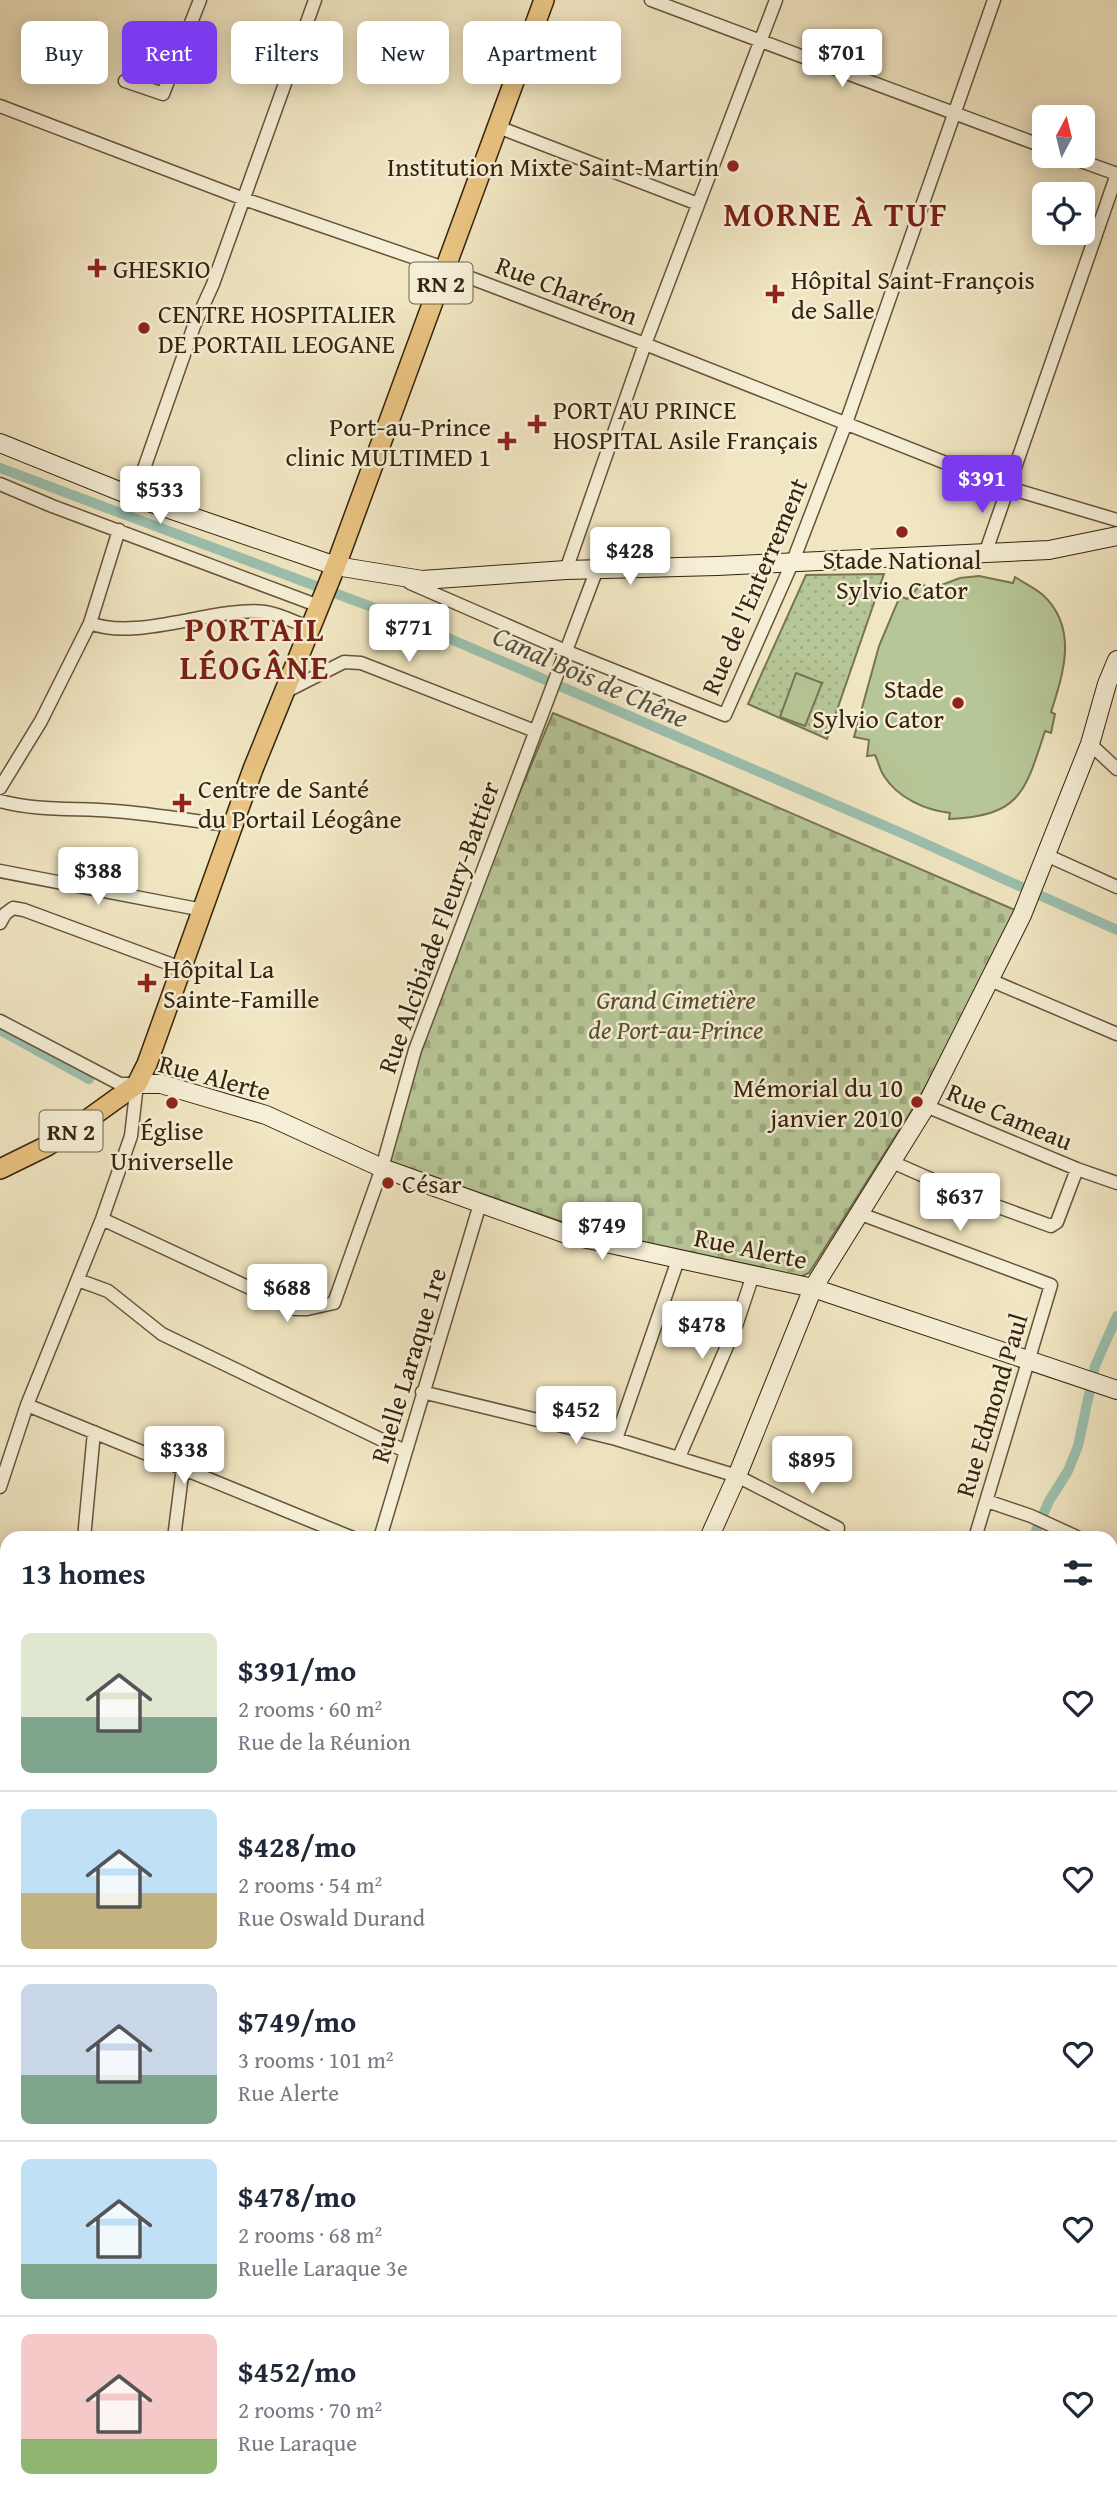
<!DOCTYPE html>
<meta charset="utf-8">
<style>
:root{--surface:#fff;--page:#f2f2f3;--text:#1f2937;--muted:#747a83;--line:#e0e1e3;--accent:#7c3aed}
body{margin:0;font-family:"Gentium Book Plus",serif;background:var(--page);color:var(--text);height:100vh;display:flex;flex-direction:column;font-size:26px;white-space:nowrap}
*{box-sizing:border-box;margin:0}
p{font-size:23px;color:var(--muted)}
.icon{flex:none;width:38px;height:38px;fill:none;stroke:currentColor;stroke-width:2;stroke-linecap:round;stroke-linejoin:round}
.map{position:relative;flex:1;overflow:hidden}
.details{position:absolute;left:0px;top:1531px;width:1118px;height:975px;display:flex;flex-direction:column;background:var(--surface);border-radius:21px 21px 0 0;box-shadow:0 4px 18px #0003}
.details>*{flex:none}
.banner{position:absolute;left:21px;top:21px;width:700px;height:63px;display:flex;gap:14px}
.needle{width:46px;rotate:7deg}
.tools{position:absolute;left:1032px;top:105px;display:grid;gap:14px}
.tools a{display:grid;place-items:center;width:63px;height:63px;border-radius:10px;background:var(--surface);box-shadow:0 4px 18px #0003;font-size:35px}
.price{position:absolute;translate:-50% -60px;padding:0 16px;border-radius:7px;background:#fff;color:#222;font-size:23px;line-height:46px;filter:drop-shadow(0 2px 4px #0008)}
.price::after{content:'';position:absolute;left:50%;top:42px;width:21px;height:16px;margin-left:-10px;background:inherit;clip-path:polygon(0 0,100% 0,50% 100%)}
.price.active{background:var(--accent);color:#fff}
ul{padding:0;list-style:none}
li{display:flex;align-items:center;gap:21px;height:175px;padding:0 21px}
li+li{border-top:2px solid var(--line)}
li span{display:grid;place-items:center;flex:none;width:196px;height:140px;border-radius:10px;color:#555}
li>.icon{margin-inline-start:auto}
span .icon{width:84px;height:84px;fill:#fffc;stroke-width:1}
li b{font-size:30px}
h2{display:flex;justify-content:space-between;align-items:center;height:84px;padding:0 21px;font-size:30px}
.chip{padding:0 24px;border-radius:10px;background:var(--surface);box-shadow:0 4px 18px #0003;font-size:24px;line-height:63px}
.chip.active{background:var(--accent);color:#fff}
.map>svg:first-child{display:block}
.cemetery{fill:url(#cemetery-stones);stroke:#767552;stroke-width:2}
.park{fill:url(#park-dots);stroke:#767552;stroke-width:2}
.pitch{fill:#b7c696;stroke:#767552;stroke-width:2}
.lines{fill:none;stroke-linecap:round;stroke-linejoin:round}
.stream{stroke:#73826e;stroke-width:2.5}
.canal{stroke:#9bc0af;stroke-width:10}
.street-casing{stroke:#65543a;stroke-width:15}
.secondary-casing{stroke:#36240d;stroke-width:20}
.primary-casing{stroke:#36240d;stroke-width:22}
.street{stroke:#f6efd7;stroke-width:12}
.secondary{stroke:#f6efd7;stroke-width:18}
.primary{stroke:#e8c381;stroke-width:19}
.poi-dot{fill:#8f2418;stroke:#f6efd7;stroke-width:2.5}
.labels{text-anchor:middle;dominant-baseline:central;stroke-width:5;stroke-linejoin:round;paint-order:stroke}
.shield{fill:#f6efd7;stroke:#70614a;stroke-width:2}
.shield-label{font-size:24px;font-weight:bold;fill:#36240d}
.poi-label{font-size:26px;fill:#36240d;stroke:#f6efd7;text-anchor:start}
.street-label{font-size:26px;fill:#36240d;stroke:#f6efd7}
.park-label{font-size:26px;font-style:italic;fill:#564c2f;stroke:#f6efd7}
.water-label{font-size:28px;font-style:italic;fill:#54533e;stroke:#f6efd7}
.district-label{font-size:33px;font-weight:bold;letter-spacing:2px;fill:#7a1f14;stroke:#f6efd7}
</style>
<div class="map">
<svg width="1117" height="2505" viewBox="0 0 1117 2505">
<defs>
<pattern id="cemetery-stones" width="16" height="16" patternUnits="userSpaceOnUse" patternTransform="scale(1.75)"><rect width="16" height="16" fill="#b7c696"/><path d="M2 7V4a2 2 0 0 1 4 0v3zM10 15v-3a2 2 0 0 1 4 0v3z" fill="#9eaa80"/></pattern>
<pattern id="park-dots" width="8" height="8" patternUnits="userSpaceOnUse" patternTransform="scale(1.75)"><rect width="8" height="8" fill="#b7c696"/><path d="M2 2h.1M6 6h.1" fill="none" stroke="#9eaa80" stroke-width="1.8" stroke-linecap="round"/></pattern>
</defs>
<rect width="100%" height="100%" fill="#f1e6c2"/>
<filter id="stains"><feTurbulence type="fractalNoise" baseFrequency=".00286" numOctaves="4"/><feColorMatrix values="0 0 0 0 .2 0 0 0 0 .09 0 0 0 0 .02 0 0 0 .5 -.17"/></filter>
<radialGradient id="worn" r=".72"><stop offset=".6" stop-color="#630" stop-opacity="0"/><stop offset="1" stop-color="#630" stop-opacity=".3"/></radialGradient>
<path class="cemetery" d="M553 713 703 775 1015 910 944 1053 917 1102 809 1273 795 1279 594 1233 388 1161 413 1067 453 951Z"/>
<path class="park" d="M884 574 827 739 748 704 806 575Z"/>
<path class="pitch" d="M979 576 1013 583 1015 577C1024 583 1035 588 1043 595 1078 628 1064 672 1051 712L1055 714 1051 733 1045 731C1025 793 1020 816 949 819L950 813C925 810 898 798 884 776 880 770 878 761 875 755L867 756 869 740 854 737 879 646 900 596 907 599 922 583 928 590 960 578Z
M796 673 822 683 805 726 780 717Z"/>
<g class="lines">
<path class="stream" d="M1111 2269 1117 2274
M241 2505 247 2499
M334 2505V2499
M424 2505 425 2499"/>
<path class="canal" d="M0 468 404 619 906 835 1117 930
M0 1030 89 1079
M1033 1538 1049 1501 1068 1471 1078 1446 1095 1366 1117 1316"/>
<defs>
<path id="street" d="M651 0 1045 147
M125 81 163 94 200 0
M0 106 244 199 447 269 645 344 1009 488 1117 520
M498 127 698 204
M1067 156 1117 174
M0 484 52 506 319 606
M134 497 194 326 213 284 315 0
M985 554 1117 174
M566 570 645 344 776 0
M410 583 568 652 725 715 793 561 846 423 994 0
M90 623C137 642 214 606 265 612 280 614 296 623 311 628
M285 692 344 662 361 663 535 731
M1090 744 1117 769
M0 788 41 721 90 623 119 530
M0 801C37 811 76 808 114 811 154 814 193 821 233 826
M1046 855 1117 887
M0 871 203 910
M0 923 5 914 13 908 24 910 181 968
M990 980 1117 1034
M0 1021 120 1084H137L131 1136 102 1219 27 1405 0 1487
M926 1106 1077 1169 1117 1183
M892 1162 974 1198 1051 1226 1057 1222 1077 1169
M858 1213 1051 1285 975 1538
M102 1219 295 1309H307L334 1303 382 1168 415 1050 597 569
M78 1280 108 1291 162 1334 405 1451
M422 1392 616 1439 737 1476 838 1528 834 1538
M27 1405 353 1538
M616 1439 678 1260
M679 1457 737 1323 753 1275
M987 1501 1031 1516 1079 1538
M84 1538 94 1432
M174 1538 183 1467
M380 1538 480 1204
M1111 1551 1117 1554
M1111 1710 1117 1711
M0 1728 7 1729
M0 1817 7 1819
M0 2073 7 2075
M0 2241 7 2243
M1111 2246 1117 2252
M0 2301 7 2251
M1111 2490 1117 2491
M136 2505 139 2499
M570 2505 580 2499
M681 2505 685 2499
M802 2505 811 2499
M892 2505 898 2499"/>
<path id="secondary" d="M0 443 134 497 336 566 422 580 566 570 717 566 1049 550 1117 536
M137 1084H161L266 1115 382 1168 569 1235 813 1288 1117 1390
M709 1538 737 1476 813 1288 926 1106 1022 915 1090 744 1107 684 1117 660
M1111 1608 1117 1594
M1111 2146 1117 2145
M1111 2380 1117 2399
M517 2499 523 2505"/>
<path id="primary" d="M0 1169 47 1146 80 1125 137 1084 147 1064 253 769 338 560 544 0"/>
</defs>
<use href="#street" class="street-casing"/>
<use href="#secondary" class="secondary-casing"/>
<use href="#primary" class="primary-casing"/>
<use href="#street" class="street"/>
<use href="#secondary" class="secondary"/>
<use href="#primary" class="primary"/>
</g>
<g class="poi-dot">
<circle cx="733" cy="166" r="7"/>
<path d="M93.5 257.5h7v7h7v7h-7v7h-7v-7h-7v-7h7z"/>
<path d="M771.5 283.5h7v7h7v7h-7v7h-7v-7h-7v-7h7z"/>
<circle cx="144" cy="328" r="7"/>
<path d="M533.5 413.5h7v7h7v7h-7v7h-7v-7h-7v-7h7z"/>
<path d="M503.5 430.5h7v7h7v7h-7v7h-7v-7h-7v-7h7z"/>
<circle cx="902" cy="532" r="7"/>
<circle cx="958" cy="703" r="7"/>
<path d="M178.5 792.5h7v7h7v7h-7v7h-7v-7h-7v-7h7z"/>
<path d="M143.5 972.5h7v7h7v7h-7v7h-7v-7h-7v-7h7z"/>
<circle cx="917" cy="1102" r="7"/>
<circle cx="172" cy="1103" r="7"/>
<circle cx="388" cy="1183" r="7"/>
</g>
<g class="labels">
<g class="shield">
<rect x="409.5" y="262.5" width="63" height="41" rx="5"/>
<rect x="39.5" y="1110.5" width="63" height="41" rx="5"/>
</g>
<g class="shield-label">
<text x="441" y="283">RN 2</text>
<text x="71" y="1131">RN 2</text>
</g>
<g class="poi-label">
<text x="719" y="166" text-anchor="end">Institution Mixte Saint-Martin</text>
<text x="113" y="268">GHESKIO</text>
<text x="791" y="279">Hôpital Saint-François<tspan x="791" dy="30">de Salle</tspan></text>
<text x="158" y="313">CENTRE HOSPITALIER<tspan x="158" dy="30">DE PORTAIL LEOGANE</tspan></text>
<text x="553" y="409">PORT AU PRINCE<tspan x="553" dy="30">HOSPITAL Asile Français</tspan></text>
<text x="491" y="426" text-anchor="end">Port-au-Prince<tspan x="491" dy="30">clinic MULTIMED 1</tspan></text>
<text x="902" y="559" text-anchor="middle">Stade National<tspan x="902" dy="30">Sylvio Cator</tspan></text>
<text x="944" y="688" text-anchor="end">Stade<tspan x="944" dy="30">Sylvio Cator</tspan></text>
<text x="198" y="788">Centre de Santé<tspan x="198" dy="30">du Portail Léogâne</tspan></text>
<text x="163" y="968">Hôpital La<tspan x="163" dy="30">Sainte-Famille</tspan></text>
<text x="903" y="1087" text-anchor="end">Mémorial du 10<tspan x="903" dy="30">janvier 2010</tspan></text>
<text x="172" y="1130" text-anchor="middle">Église<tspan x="172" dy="30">Universelle</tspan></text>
<text x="402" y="1183">César</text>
</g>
<g class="street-label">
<text transform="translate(567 290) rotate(21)">Rue Charéron</text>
<text transform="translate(754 586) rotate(-67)">Rue de l'Enterrement</text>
<text transform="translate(438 927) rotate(-70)">Rue Alcibiade Fleury-Battier</text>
<text transform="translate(215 1077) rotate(15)">Rue Alerte</text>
<text transform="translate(1010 1116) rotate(23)">Rue Cameau</text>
<text transform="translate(751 1248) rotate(12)">Rue Alerte</text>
<text transform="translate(408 1365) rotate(-73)">Ruelle Laraque 1re</text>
<text transform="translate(991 1405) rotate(-73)">Rue Edmond Paul</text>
</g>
<g class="park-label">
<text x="676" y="999">Grand Cimetière<tspan x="676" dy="30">de Port-au-Prince</tspan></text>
</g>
<g class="water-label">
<text transform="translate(591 676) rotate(24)">Canal Bois de Chêne</text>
</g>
<g class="district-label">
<text x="836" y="214">MORNE À TUF</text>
<text x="255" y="629">PORTAIL<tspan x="255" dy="38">LÉOGÂNE</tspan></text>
</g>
</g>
<rect width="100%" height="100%" filter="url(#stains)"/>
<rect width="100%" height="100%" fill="url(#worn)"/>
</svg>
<div class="tools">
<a><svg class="needle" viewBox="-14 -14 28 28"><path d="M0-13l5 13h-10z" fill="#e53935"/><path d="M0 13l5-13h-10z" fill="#747a83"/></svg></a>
<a><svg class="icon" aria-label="locate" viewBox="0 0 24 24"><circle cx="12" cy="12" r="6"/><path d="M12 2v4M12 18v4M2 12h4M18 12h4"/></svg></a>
</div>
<b class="price" style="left:842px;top:89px">$701</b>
<b class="price active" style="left:982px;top:515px">$391</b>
<b class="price" style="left:160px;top:526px">$533</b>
<b class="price" style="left:630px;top:587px">$428</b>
<b class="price" style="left:409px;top:664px">$771</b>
<b class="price" style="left:98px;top:907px">$388</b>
<b class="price" style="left:960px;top:1233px">$637</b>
<b class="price" style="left:602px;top:1262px">$749</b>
<b class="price" style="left:287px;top:1324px">$688</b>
<b class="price" style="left:702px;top:1361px">$478</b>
<b class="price" style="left:576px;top:1446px">$452</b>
<b class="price" style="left:184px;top:1486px">$338</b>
<b class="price" style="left:812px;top:1496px">$895</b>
<div class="banner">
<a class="chip">Buy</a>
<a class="chip active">Rent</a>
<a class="chip">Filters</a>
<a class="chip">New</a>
<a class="chip">Apartment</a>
</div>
<section class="details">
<h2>13 homes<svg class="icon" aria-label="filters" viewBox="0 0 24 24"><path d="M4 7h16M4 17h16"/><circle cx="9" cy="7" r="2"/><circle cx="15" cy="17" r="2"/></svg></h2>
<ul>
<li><span style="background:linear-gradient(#dfe7d0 60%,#7fa58c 0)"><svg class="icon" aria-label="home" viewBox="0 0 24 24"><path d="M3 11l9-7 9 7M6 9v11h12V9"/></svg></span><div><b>$391/mo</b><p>2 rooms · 60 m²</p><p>Rue de la Réunion</p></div><svg class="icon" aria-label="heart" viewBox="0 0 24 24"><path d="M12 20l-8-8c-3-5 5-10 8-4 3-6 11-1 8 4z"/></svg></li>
<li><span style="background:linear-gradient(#bfe0f5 60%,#c2b280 0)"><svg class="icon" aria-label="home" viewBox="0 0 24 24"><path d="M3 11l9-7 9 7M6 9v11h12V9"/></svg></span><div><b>$428/mo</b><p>2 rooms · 54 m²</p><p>Rue Oswald Durand</p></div><svg class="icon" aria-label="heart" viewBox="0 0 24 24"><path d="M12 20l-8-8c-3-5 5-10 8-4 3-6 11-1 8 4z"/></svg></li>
<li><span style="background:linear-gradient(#c9d6e8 65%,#7fa58c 0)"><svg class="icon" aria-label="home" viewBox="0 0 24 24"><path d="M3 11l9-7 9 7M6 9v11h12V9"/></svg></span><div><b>$749/mo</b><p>3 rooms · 101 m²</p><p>Rue Alerte</p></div><svg class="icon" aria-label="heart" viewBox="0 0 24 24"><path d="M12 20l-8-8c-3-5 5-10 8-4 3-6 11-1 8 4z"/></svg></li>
<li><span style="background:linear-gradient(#bfe0f5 75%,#7fa58c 0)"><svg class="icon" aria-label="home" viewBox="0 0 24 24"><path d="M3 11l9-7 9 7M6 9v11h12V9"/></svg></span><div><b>$478/mo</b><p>2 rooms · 68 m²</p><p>Ruelle Laraque 3e</p></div><svg class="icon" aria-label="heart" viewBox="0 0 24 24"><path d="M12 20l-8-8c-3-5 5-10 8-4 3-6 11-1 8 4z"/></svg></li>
<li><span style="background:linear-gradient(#f6c9c9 75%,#8fb573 0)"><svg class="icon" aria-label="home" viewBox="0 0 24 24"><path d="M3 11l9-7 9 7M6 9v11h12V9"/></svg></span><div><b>$452/mo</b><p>2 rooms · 70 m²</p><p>Rue Laraque</p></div><svg class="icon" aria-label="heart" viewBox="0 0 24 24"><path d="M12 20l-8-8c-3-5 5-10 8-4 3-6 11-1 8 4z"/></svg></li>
</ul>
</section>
</div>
